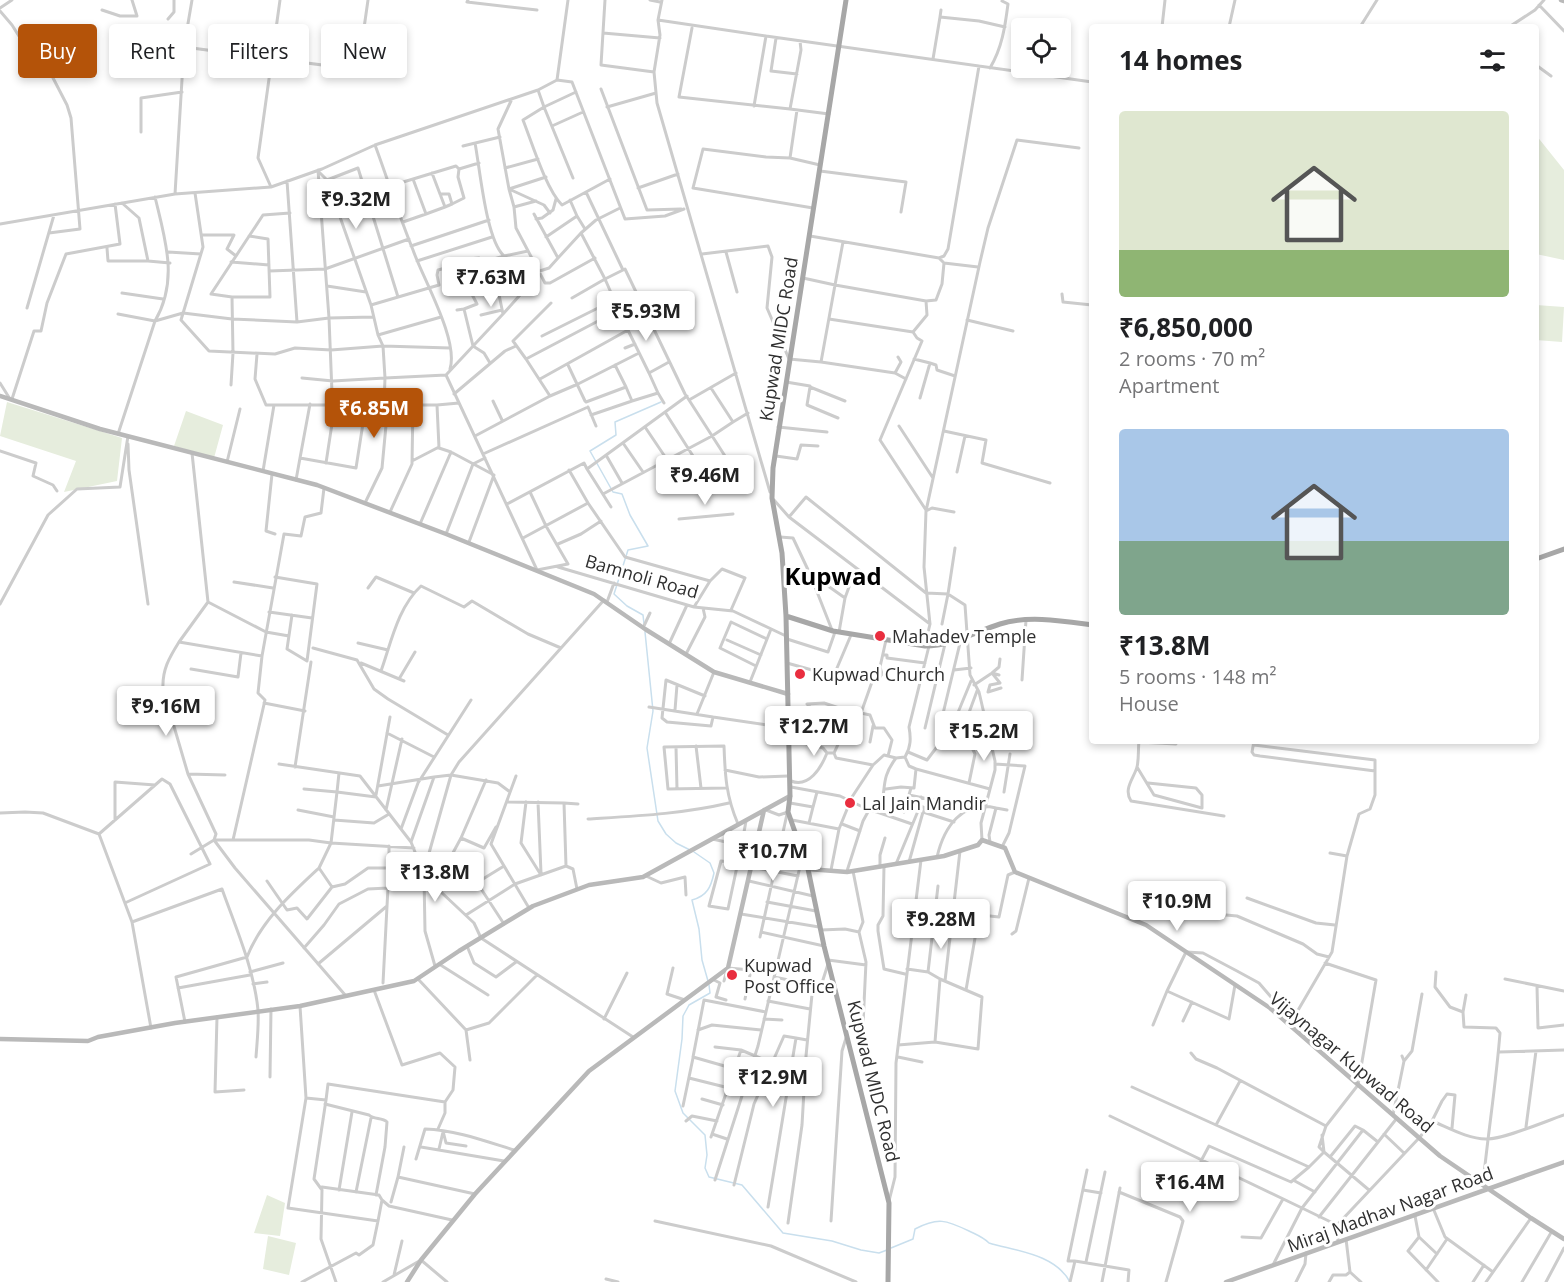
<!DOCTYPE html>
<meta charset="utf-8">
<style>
:root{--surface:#fff;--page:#f2f2f2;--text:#202124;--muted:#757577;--accent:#b45309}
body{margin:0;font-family:"Open Sans",sans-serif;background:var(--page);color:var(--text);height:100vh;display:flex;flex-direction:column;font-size:22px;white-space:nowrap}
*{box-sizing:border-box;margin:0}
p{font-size:20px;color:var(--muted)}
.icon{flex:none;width:33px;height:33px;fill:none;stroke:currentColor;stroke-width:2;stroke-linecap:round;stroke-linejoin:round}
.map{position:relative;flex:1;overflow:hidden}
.details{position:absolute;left:1089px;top:24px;width:450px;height:720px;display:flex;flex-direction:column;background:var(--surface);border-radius:6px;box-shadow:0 3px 9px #0003}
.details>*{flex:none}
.banner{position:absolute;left:18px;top:24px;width:570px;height:54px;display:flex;gap:12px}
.controls{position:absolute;left:1011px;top:18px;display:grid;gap:12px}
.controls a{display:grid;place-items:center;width:60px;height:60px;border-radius:6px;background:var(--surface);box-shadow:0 3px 9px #0003;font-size:30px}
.price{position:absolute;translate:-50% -51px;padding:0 14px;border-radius:6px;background:#fff;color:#222;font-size:20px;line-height:39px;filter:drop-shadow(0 2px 3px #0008)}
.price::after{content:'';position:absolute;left:50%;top:36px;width:18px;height:14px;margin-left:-9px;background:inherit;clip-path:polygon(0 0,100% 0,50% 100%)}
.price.selected{background:var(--accent);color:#fff}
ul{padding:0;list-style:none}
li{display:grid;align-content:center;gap:12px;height:318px;padding:0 30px}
li span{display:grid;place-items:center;height:186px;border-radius:6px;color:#555}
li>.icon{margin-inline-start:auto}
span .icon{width:108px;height:108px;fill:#fffc;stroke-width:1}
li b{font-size:26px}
h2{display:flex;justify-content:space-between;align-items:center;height:72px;padding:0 30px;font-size:26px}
.pill{padding:0 21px;border-radius:6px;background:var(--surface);box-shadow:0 3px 9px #0003;font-size:21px;line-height:54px}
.pill.selected{background:var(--accent);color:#fff}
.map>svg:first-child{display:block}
.green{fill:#e6eddd}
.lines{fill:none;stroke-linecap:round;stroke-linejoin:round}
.stream{stroke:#c9dfed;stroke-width:1.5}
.street{stroke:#ccc;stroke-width:3}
.secondary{stroke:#b9b9b9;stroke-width:4.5}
.primary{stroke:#a7a7a7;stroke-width:5}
.poi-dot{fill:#e92e3f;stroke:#fff;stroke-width:2}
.labels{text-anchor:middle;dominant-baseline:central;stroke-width:6;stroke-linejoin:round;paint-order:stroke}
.street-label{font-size:18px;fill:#2f2f2f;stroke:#fff}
.poi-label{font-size:18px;fill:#2f2f2f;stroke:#fff;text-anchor:start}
.district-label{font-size:24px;font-weight:bold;fill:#000;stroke:#fff}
</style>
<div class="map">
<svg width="1564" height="1282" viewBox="0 0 1564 1282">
<rect width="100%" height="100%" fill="#fff"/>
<path class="green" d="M1536 135 1564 170V260L1536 254Z
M1536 305 1564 307 1562 342 1536 340Z
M7 402 122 438 117 481 64 492 76 461 0 436Z
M186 411 223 425 214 458 174 446Z
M267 1195 285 1203 280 1236 254 1233Z
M268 1236 296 1243 289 1275 263 1269Z"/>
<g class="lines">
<path class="stream" d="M644 624 643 615 627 606 614 594 628 550 648 546 630 515 622 494 613 492 590 451 616 435 615 422 661 402
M645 632 653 711 647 748 658 821 666 834 676 843 690 850
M694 852 710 863 714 873C711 887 707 896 692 900L699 929 702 960 708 981
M709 985 710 993 689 1005 683 1016 682 1039 675 1091 683 1113 705 1135 707 1155 705 1168 709 1177 742 1185 783 1233 832 1241 861 1250 879 1253 887 1250
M891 1248 913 1239 915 1229C938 1217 946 1220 969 1231 977 1235 983 1237 989 1243 1016 1251 1055 1254 1070 1282"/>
<path class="street" d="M192 0 184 47 175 194 271 187 322 169 375 145 538 90 557 80 568 0
M468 0 467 2 537 10
M605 0 601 65 654 72 660 35 658 20
M650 0 660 2
M662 0 658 20 766 36
M1539 5 1564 31
M0 8 12 0
M102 10 120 16H137L132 0
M941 10 940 17 979 21 1005 27
M0 11 12 25 34 60 52 76 67 105 71 118 80 229 49 233
M168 19 174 12V0
M1162 27 1165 0
M1229 27 1235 0
M1360 27 1377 0
M1509 27 1535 10 1544 0
M692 28 679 97 790 109
M603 33 660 38
M776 38 771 71 797 74
M800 41 801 50 790 109 829 114
M184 47 353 69 359 63 368 0
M933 59 940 17
M1536 65 1551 76
M990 68C1002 48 1005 27 1008 4L1002 1
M654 72 657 103 770 492
M557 80 572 82 625 219 665 216 684 209
M601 89 647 210 681 209
M538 90 544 107 576 92
M511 101 498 129 509 189 514 207 516 228 545 283H550L595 258
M754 106 766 36 1092 82
M607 107 656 93
M797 110 790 158 820 165
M552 126 583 112
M141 132V98L182 92
M475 143C480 169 486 240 504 256L528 251
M375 145C388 180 399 216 413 250 423 279 459 340 450 369
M463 146 500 137
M790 158 766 157 703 149 693 188 813 208
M505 168 538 159
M459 169 479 163
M318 170 329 318 373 317
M318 171 327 180 371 305
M820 171 906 182 901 212
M546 177 509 189 544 205 550 213
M573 178 544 107 523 120C532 143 546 189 562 205L610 179
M327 180 358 168 398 297
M287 181 297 322 329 318 332 393 335 404 326 463
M390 186 456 166 459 169 458 177 464 198 452 204
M271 187 258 158 280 0
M638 188 678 174
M586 192 623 270 625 269 685 394 689 400 736 373
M195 193 203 247 181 320 209 351 275 354 295 348 331 350 383 346 385 378 446 375 503 314 497 285 549 268 558 258
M440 194H449L452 204 445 207
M570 200 577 216
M122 203 139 218 148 261 170 263
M514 207 536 201
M620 208 596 220 581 233 605 279 623 270
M426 214 445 207 432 173
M534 214 558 258 581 233
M536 219 542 218 553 210 556 199
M403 222 426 214 413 179
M0 224 175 194
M202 235H234L227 249 236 256
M810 236 939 258 944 256 948 249 979 66
M546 237 577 216 585 229
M843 242 835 285 926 301 936 300 942 284 944 263 939 258
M411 246 489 220
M107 248 108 261H147
M168 252 201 254
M726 252 737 292
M702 254 768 246 772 257 767 308 789 359 821 362 835 285 803 278
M417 261 492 237
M231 262 269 265
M944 263 978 267
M269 271 325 269 409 239
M327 286 366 292
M122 293 163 299
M1062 294 1063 302 1092 305
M232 297H270L268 239 249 236
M572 298 605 279 623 320 643 309
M551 303 513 341 526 359 619 310
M27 308 54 215
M464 309 477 304 455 262 457 260 479 258 484 262 504 256
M457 310 464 309 473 346 484 353 490 363
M118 314 155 321C179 280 165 239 155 197
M503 314 520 295
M481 315 502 310
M441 317 378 335 371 305 439 285 437 275 438 270 457 265
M829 319 913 332 927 315 926 301
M623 320 649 373 669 362
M967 320 1013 331
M913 332 917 338 922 341 880 440 926 510
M378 335 383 346 450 348
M542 336 614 300
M625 348 635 344
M257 354 255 379 266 405H274
M526 359 550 396 578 384 639 353
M914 359 930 363 920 398
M821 362 895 373 901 362 898 357
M930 363 936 365 937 370 955 376
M568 365 585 401
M649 373 658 393
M895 373 906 379
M446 375 537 570 568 564 546 526 530 492
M302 378 333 381 385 378 384 404H388L382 468 365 503
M540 379 628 330
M786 382 810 386
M0 383 10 399
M231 385 233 353 232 297 211 294 263 215 290 213
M626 387 632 401 658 393 664 403
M711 388 733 422 748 413
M454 394 505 351 516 346
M12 399 34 331H41L47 303 66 254 120 244 115 204
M689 400 725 456
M493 401 502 420
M586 402 626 387 615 365
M310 404 300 458 356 468 366 404
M437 405 459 403
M588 407 596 426
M665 412 700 467
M591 415 632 401
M838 418 807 405 810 387 845 401
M899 426 933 478
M645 427 674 470
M778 427 827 432
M944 431 986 440 982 463 1050 483
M118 434 155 321 183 313 232 319 297 322
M475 436 550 396
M623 443 643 472
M128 444 129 470 148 604
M0 451 36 463 33 476 53 485 57 491
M192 453 208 602 179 642 262 656 258 693 265 700 233 840
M483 454 588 407
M606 455 622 483
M776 456 797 459 801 445 818 446
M412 461 439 447
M227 462 240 409
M569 470 588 503
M263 471 274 405H437L439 448 451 452 494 475 469 542
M957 472 965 436
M272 474 266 531 275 534
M296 480 300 458
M603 494 712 436 733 422
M774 500 789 517 930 624
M507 504 584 463 587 469
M611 507 587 469 687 396
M926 511 932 508 954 512
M390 512 412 464 413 404
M789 517 806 497 926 593 948 594 955 548
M679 519 733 514
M420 524 451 452
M446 534 473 464 485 458
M780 537 793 538 810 574 832 630
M523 538 588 503 625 557 710 581 694 607
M558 544 581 534 601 521
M558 567 694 607 733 611 786 636
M811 574 845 598 839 632
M275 577 317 584 307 661 287 649 292 615
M710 581 722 569 745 578 731 610
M234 582 273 588
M368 588 376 577 414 593
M845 598 849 587
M208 602 266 632 289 636
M607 602 614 583
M0 604 48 515 77 489 120 487 128 436
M269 612 312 618
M942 624 948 594 965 605 970 675 979 692 995 761V770L981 823 982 840
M643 628 650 613
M787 639 828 652 835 632
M727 640 761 655
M886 640 880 667 882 674 879 678 873 679 861 713 870 715 875 728H884L892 740 888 756
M179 642C169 658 162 670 163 689L188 774 216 834 214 840H309L331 843 337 792 376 797
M358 643 388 650
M669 644 687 605
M925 645 930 624 924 567 926 511 980 262 988 228 1017 140 1079 148
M313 648 357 660 374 689 388 699 448 735
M686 654 705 617 703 608
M883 655H887V658L925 663
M262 656 284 534 301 536 305 517 321 513 324 488
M361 663 404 681
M787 663 837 677V668L851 635
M756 666 720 648 731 622 767 639
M191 669 238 677 241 653
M954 670 971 668
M381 671C391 643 398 607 421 586L464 607 472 601 528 634 561 648
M999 675 992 673 999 667 1000 659
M399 679 415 652
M1022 680 1026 620
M750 682 771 629
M974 685 992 673 1000 683 990 685 988 692 1001 688
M705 696 666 680 662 718 667 722 711 726 713 717 802 730 811 708 807 704 824 703 851 712 845 729 834 753H827
M264 703 305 711
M649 707 713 717
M675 710 677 685
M697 714 714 672
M805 723 816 728 817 737 821 729 842 734
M925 728 945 644
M387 733 434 757
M960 737 940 726 961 639
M789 740 817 746V737
M1139 741C1138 749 1139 759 1137 767 1134 778 1123 789 1131 801L1224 816
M1254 741 1252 752 1254 755 1260 756 1375 771
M870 742 873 726
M1139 742 1176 744
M1254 745 1375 760V795L1370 809 1359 814 1347 856 1330 853
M696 746 701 788
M817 746 823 748 827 753
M676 747 677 789
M908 752 927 760 952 727 971 681
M279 764 360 776 411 842 425 877 474 923 481 938 633 1037
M995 764 1025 766 1009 833 1002 847
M873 765 884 755 896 758
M295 767 311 662
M1137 767 1154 795 1202 808V795L1196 788 1148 783
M916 769 990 789
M725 770 759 777 788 776
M188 774 225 775
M516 776 491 844 529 908
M791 781C809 788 821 768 827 753
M969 783 975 754 968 739 960 737 977 691
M378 786 434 777
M791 787 840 796 869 810
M726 788 668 789 664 747 724 746C725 775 726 796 738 824
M304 789 337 792 339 773
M886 789 901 787 914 788 916 769 909 766 905 757
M1004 792 1010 754
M376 795 390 717
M909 795 933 800H944
M507 802 564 803 566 866 573 869 577 889
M526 802 521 843 541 875
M538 802 541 873
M564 803 578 804
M790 803 813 807 809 823
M813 807 817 792
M996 808 1007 810
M298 810 334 817
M386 810 402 739
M766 810 779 815 788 812
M877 812 912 824
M904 812 911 788
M0 813 25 812 43 813 99 834 132 922 151 1028
M588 819C636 816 682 814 729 803
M115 820V782L155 785
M334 820 374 823 389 814
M792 820 839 829
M842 824 860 831
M401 829 418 783 471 700
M99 834 162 779 170 784 210 864 127 902
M760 834 797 841
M461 838 484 848 496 827
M712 839 803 858
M411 842 434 777 451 775 459 762 604 600
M389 846V868H368L345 884 332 887 319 868 331 843 414 848
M191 854 214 840 235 868 346 996
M453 854 474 878 504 924
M937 857C944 827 962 800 996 808L989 835 990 842
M909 862 923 812 954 822
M738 863 721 861 709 906 728 909C734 880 741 850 746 821
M896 864 918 811 923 812 925 808 918 805 921 797
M884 866 883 916 878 925V931L884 969 905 974
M752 867 798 876
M880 867V855L885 838
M831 870 839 829 852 797 873 765 836 758 834 753
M424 871 451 775 498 783 510 792
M847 871 863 821 869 810 877 812 881 810C886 786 881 778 896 758L905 757C911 747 911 738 909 727L929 646
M646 876 661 883 685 877 686 895
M424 877 425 931 435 966
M267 881 287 910 297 908 307 919 332 887
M749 881 813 896
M478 882 504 866
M435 886 461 838 486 780
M1247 898 1316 923 1335 925
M767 902 816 911
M1182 904 1196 906 1215 914 1237 916 1303 944 1317 954 1329 957
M915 906 935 910 999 917 1008 875 1015 872
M741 914 819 927
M466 915 515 884 566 866
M132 922 222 889C236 928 254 969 258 1010 259 1026 257 1042 256 1057
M821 930 845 929 859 932 863 922 853 871
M761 932 824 946
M859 932 866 962 863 1025
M1012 934 1016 931 1029 878
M760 937 787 814
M467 946 474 963 496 977 516 962
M304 948 324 925 339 904 368 889 388 888
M828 960 866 965
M318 964 387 906
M439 964 488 995
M673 968 667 994 685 1000
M728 968 751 970 745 999
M907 969 928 972 938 886
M250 972 283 963
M1436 972 1435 987 1450 1007 1463 1012
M774 977 813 985
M418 979 466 1030 489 1023 537 975
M1505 979 1564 991
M714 980 720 983 716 997 726 1000
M724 981 727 969
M945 981 960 851
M383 983 389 868
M253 984 267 982
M1235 985 1229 1019 1167 991 1186 952 1203 953 1237 971 1259 983 1271 997 1292 1011
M1537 986 1538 1028 1564 1025
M178 988 250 975
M374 990 402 1065 440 1053 455 1067 453 1090 445 1102
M966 990 979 915
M1466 995 1463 1012 1464 1027 1496 1028 1500 1033C1496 1084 1488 1133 1483 1184
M768 1001 810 1009
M300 1006 306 1098 288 1208 378 1221 373 1245 359 1255 356 1253 302 1282
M217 1017 215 1092 244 1090
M604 1019 627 973
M764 1019 782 1020
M1183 1021 1192 1002
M185 1022 176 977 247 957C261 921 291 894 319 868
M1290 1024 1332 952 1347 856
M1153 1025 1167 991
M466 1030 470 1060
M698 1030 712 1025 761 1030
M935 1042 978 1049 982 997 940 979
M898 1045 935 1042 940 979 928 972
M715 1047 741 1050
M1499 1052 1564 1050
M1191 1053 1196 1059 1217 1068 1326 1126
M898 1057 922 1062
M1404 1061 1412 1051 1422 994
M735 1069 693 1057 704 1000 766 1012
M270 1077 271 1009
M689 1078 729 1088
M1240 1081 1216 1125 1309 1167 1324 1152 1369 1190
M1132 1087 1216 1125
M306 1098 326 1100 328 1084 445 1102V1113L438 1129
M702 1099 723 1105
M326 1100 314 1179 322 1190 321 1239 336 1282
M325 1104 369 1115C374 1120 382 1117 387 1122L385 1147 376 1195
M683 1106 693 1058
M1393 1115 1404 1061 1402 1056
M1110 1116 1302 1208 1363 1130 1378 1142
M686 1121 692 1116 717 1121
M1432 1121C1449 1128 1468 1139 1486 1139 1502 1140 1546 1121 1564 1115
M1526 1127 1536 1051
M443 1131 446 1143 466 1146
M712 1134 727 1139
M1384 1134 1404 1153
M1322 1135 1324 1152 1319 1147 1326 1126 1358 1085 1376 980 1325 963
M711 1137 741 1050 772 1063
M404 1147 398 1177 475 1194
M421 1147 504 1161
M439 1149 443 1132
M1330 1157 1355 1126 1363 1130
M416 1159 425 1129C456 1130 485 1141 514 1150
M1201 1161 1209 1146 1291 1182 1309 1167
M715 1180 758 1046 802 858
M1293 1180 1315 1192
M734 1185 754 1104 784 1036 796 1038
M322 1187 379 1195 382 1200 378 1221
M339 1190 352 1112
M1083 1190 1101 1193
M356 1192 371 1118
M1119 1192 1180 1217 1183 1221 1166 1282
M382 1200 389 1206 452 1220
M889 1201 895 1177 896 1063 921 860
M391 1202 398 1177
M768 1207 796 1038 807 1040
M1433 1208 1445 1237 1493 1272
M1415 1216 1419 1237 1408 1251 1438 1282
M1319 1217 1397 1118
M655 1221 771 1246 856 1282
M831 1221 842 1051 846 1038
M788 1223 802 1125 806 1056 813 984 821 986 828 964
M1337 1225 1420 1137 1432 1121 1442 1101 1447 1094 1455 1095 1452 1128
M1242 1237 1261 1238 1283 1199
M1419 1237 1437 1254
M1346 1239 1350 1272 1361 1282
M1075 1261 1129 1270 1128 1282
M1086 1262 1105 1172
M1273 1265 1302 1208 1337 1225 1338 1241
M1426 1270 1447 1239
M394 1275 402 1241
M606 1279 618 1282
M383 1282 421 1260 447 1282
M1070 1282 1075 1261H1068L1087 1170
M1102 1282 1120 1188
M1296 1282 1305 1264 1306 1253
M1329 1282 1333 1275H1346L1350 1272
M1473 1282 1484 1265
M1486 1282 1531 1218
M1522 1282 1552 1231
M1546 1282 1564 1248"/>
<path class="secondary" d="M1561 0 1564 1
M0 396 100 429 317 485 446 534 594 594 645 629 714 672 788 694
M808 869 847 872 944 856 978 845 982 840 1005 848 1015 872 1146 925 1270 1008 1440 1156 1531 1218 1564 1239
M0 1039 88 1041 98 1037 175 1023 300 1006 414 981 459 951 533 906 589 885 643 877 790 796
M407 1282 421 1260 475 1194 589 1071 728 968 764 810
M1226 1282 1564 1162"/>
<path class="primary" d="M846 0 773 468 772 498 782 553 786 616 790 796 788 812 808 869 824 946 889 1203 888 1282
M1536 559 1564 549
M786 616 833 631 925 646C951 646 975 632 1000 624 1028 615 1063 621 1092 625"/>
</g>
<g class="poi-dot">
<circle cx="880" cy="636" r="6"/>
<circle cx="800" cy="674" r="6"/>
<circle cx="850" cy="803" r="6"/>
<circle cx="732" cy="975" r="6"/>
</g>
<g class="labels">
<g class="street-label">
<text transform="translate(778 339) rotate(-81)">Kupwad MIDC Road</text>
<text transform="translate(642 576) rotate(16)">Bamnoli Road</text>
<text transform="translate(1352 1062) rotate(40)">Vijaynagar Kupwad Road</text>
<text transform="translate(874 1081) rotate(76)">Kupwad MIDC Road</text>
<text transform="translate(1390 1209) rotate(-20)">Miraj Madhav Nagar Road</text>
</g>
<g class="poi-label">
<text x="892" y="636">Mahadev Temple</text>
<text x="812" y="674">Kupwad Church</text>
<text x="862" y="803">Lal Jain Mandir</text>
<text x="744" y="965">Kupwad<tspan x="744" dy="21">Post Office</tspan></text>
</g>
<g class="district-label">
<text x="833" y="575">Kupwad</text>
</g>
</g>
</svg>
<div class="controls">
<a><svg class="icon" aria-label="locate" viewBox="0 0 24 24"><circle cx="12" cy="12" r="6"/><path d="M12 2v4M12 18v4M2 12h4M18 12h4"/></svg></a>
</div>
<b class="price" style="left:356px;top:230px">₹9.32M</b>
<b class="price" style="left:491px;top:308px">₹7.63M</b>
<b class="price" style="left:646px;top:342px">₹5.93M</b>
<b class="price selected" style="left:374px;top:439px">₹6.85M</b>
<b class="price" style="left:705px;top:506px">₹9.46M</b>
<b class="price" style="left:166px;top:737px">₹9.16M</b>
<b class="price" style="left:814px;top:757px">₹12.7M</b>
<b class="price" style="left:984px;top:762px">₹15.2M</b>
<b class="price" style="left:773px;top:882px">₹10.7M</b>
<b class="price" style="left:435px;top:903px">₹13.8M</b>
<b class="price" style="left:1177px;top:932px">₹10.9M</b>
<b class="price" style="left:941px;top:950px">₹9.28M</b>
<b class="price" style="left:773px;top:1108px">₹12.9M</b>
<b class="price" style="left:1190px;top:1213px">₹16.4M</b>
<div class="banner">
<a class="pill selected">Buy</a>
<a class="pill">Rent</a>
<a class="pill">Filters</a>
<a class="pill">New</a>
</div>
<section class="details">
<h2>14 homes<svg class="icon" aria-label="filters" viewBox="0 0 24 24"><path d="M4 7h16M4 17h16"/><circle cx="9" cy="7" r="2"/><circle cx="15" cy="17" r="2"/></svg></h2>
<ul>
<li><span style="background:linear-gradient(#dfe7d0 75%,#8fb573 0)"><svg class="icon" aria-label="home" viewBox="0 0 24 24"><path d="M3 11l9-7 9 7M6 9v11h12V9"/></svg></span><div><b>₹6,850,000</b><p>2 rooms · 70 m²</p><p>Apartment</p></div></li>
<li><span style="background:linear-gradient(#a9c7e8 60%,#7fa58c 0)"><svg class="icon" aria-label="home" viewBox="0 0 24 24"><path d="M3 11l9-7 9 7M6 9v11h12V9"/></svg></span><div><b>₹13.8M</b><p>5 rooms · 148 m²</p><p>House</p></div></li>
</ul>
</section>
</div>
